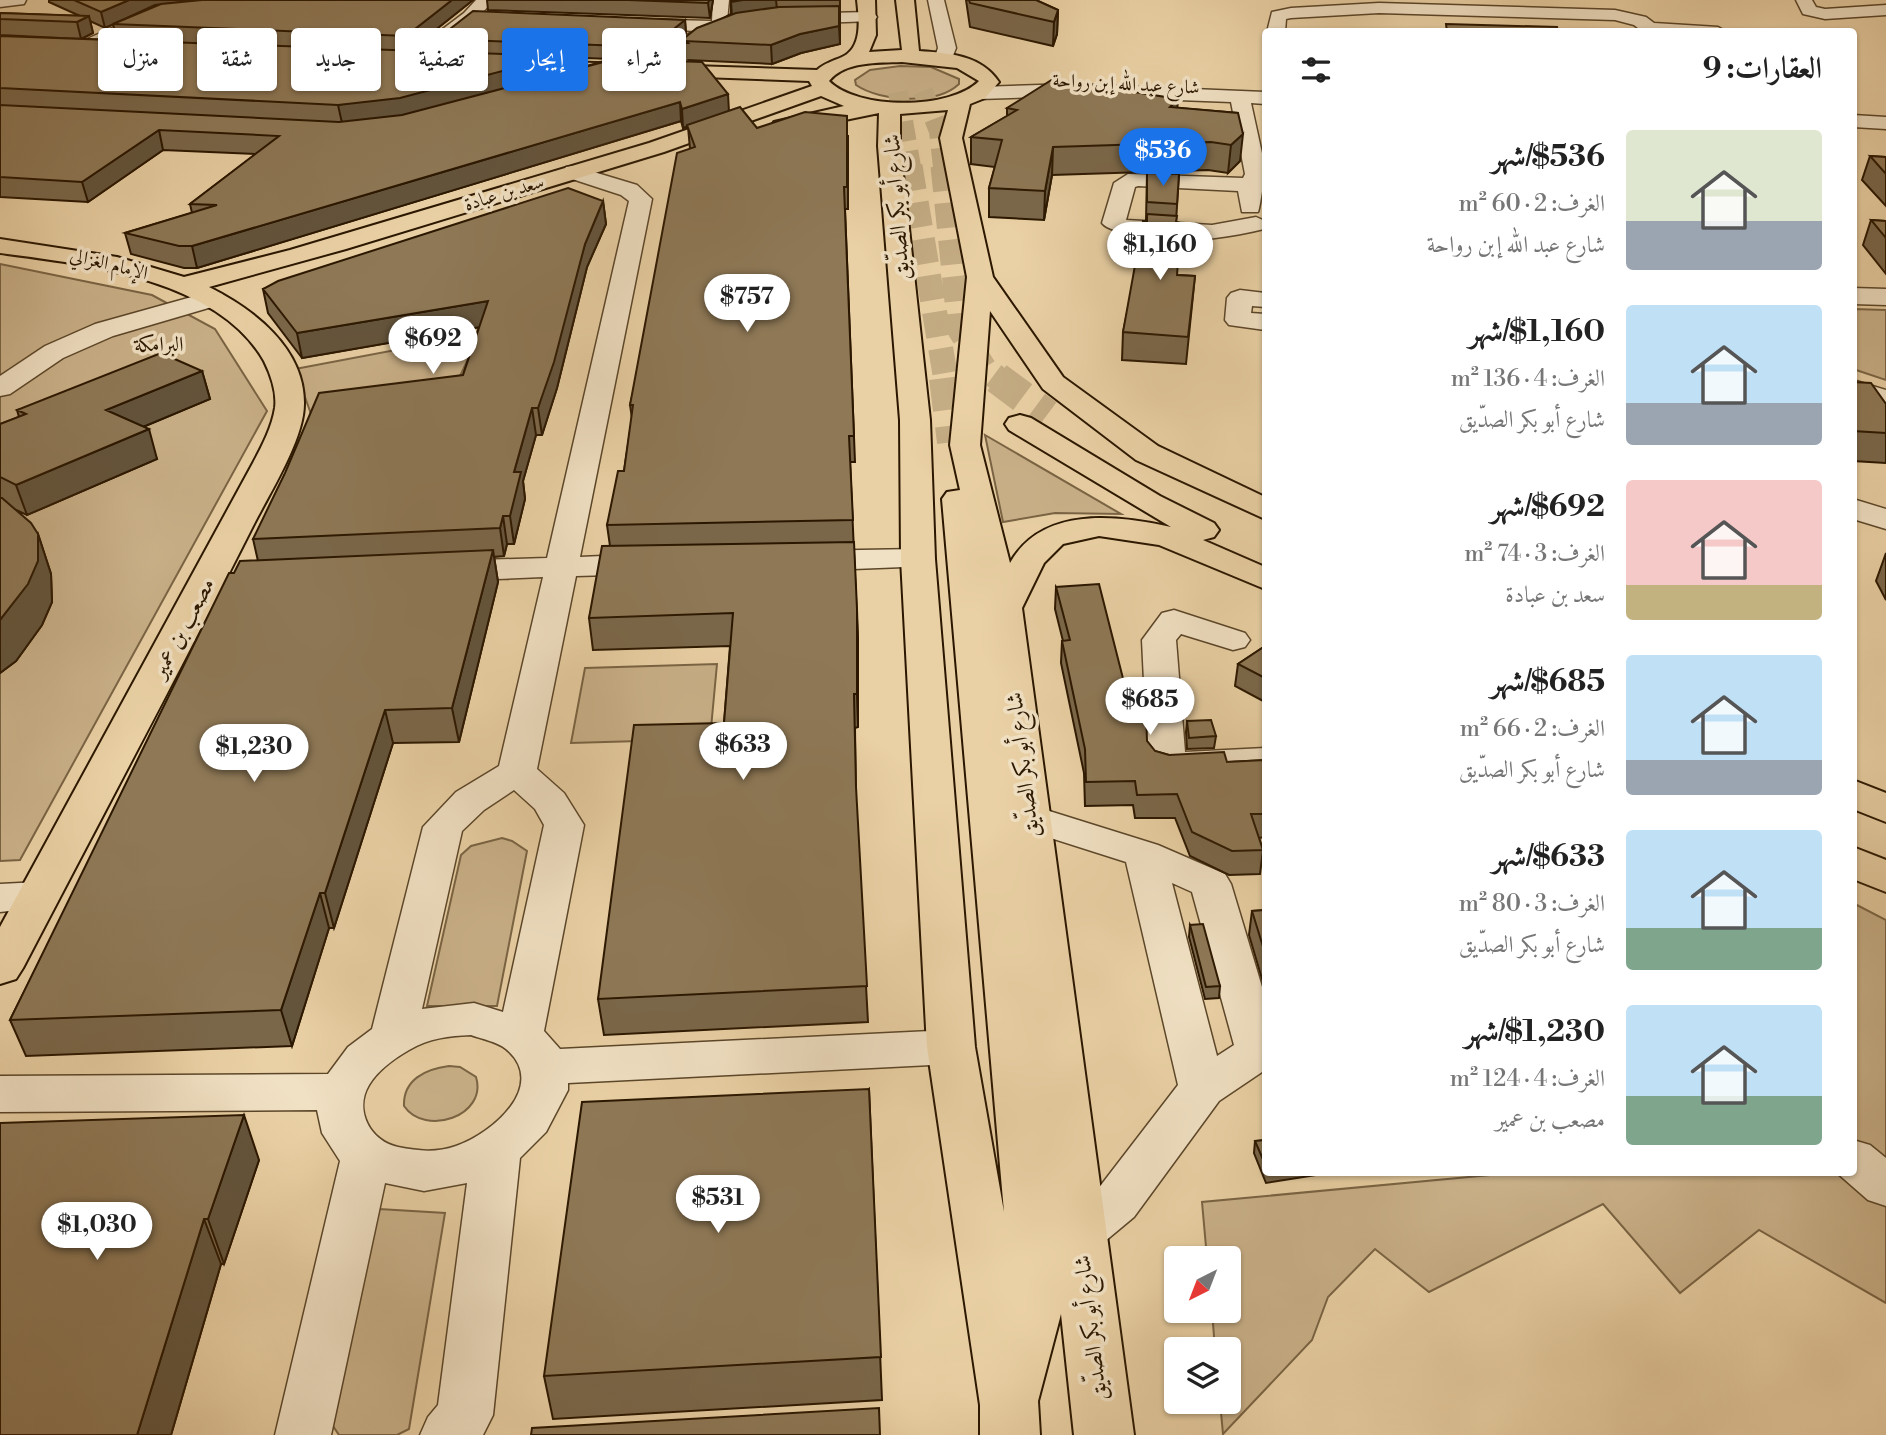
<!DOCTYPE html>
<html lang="ar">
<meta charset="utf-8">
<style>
:root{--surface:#fff;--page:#f6f6f6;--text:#222;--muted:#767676;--accent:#1a73e8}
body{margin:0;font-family:"Libre Bodoni",Amiri,serif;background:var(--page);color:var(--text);direction:rtl;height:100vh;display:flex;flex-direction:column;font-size:26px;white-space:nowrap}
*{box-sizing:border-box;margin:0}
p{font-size:23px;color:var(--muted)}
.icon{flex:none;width:38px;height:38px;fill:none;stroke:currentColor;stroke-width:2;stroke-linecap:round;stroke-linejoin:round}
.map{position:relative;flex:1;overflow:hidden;direction:ltr}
.panel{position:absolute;left:1262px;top:28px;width:595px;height:1148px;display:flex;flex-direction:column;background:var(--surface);border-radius:7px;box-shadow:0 2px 5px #0004;direction:rtl}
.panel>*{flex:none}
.hud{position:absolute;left:21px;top:28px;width:665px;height:63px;direction:rtl;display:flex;gap:14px}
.needle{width:46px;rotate:222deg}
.buttons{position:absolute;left:1164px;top:1246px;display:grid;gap:14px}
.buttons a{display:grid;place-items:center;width:77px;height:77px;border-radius:7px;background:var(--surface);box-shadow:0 2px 5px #0004;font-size:35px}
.price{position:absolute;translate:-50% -60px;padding:0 16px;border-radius:24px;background:#fff;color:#222;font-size:23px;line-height:46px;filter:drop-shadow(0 2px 4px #0008)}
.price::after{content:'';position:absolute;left:50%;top:42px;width:21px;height:16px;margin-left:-10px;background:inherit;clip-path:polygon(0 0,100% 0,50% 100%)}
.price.active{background:var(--accent);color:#fff}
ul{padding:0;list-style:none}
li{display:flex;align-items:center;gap:21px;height:175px;padding:0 35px}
li span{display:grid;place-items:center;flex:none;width:196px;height:140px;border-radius:7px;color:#555}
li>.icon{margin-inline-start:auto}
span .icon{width:84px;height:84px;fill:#fffc;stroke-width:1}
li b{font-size:30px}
h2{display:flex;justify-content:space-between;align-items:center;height:84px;padding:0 35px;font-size:30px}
.pill{padding:0 24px;border-radius:7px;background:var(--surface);box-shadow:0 2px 5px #0004;font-size:24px;line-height:63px}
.pill.active{background:var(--accent);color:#fff}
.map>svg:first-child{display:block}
.green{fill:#cab189;stroke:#7a6444;stroke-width:2}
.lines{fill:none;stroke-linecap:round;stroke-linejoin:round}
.major-tunnel-far2{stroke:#c4ac84;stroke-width:20;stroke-dasharray:20 10;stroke-linecap:butt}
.major-tunnel-far1{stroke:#c4ac84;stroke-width:25;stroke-dasharray:25 12;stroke-linecap:butt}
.major-tunnel{stroke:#c4ac84;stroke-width:32;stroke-dasharray:32 16;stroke-linecap:butt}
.minor-casing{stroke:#5b4629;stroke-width:3}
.major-casing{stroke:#2b1700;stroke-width:4}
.minor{fill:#f1e1c4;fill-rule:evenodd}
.major{fill:#ead1a5;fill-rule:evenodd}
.wall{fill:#7a674a;stroke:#2b1700;stroke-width:2;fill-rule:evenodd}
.shaded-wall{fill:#63543c;stroke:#2b1700;stroke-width:2}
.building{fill:#8e7856;stroke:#2b1700;stroke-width:2}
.labels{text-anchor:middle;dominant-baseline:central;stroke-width:7;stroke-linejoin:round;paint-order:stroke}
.far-street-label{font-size:19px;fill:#2b1700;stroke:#f1e1c4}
.far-neighbourhood-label{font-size:21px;fill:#2b1700;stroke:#f1e1c4}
.street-label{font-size:23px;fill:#2b1700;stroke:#f1e1c4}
</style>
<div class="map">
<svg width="1886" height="1435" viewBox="0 0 1886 1435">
<rect width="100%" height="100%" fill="#ead1a5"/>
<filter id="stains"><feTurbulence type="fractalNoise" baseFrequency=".00286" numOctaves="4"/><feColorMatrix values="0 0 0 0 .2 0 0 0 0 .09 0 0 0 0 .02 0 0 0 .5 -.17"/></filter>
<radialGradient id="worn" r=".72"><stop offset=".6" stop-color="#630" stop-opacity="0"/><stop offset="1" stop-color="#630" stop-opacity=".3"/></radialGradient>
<path class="green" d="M900 66 931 67 959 79V84C937 105 881 102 856 85L855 80 870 70Z
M0 264 152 295 215 329 267 411 20 860 0 861Z
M1853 309 1886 310V380L1853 369Z
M480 334 450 397 311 414 295 369Z
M985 435 1121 514 1055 513 1003 522Z
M717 664 710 739 571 743 585 668Z
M502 838 512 841 527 851 497 1006H427L461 855 471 846Z
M1853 903 1886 920V1303L1759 1230 1680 1293 1603 1204 1429 1292 1375 1249 1328 1297 1312 1340 1223 1434 1220 1402H1228V1349H1215L1212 1311H1228V1258H1207L1202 1202 1522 1172H1853Z
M449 1066 460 1067 476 1077C488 1116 425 1137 404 1106 403 1080 425 1069 449 1066Z
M379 1209 445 1213 409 1429 397 1435H339L331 1423Z"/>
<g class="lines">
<path class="major-tunnel-far2" d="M923 91 939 131 943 167
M898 92 911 167"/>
<path class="major-tunnel-far1" d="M910 166 946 380
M943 166 960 330 984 368 1000 380"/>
<path class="major-tunnel" d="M945 378 953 442
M997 378 1047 415"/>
<defs>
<path id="minor" d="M0 0H26L24 4 0 7Z
M476 0H493C481 17 427 69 407 64L405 60 407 56 464 13Z
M713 0H729L726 32 696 44 665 74H651L649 70 651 66 684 36 696 31 636 28 627 23 630 19 712 21Z
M928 0H944L956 48 950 63 943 65 934 59 938 48Z
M1796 0H1812L1816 7 1825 9 1886 5V15L1825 19 1803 14Z
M1379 3 1615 10 1646 17 1654 23 1718 27 1727 32H1643L1634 25 1615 20 1379 13 1291 18 1286 19 1285 32H1267L1272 12 1291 8Z
M159 7 165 8 168 12 165 16 84 51H72L69 47Z
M868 12 874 13 877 17 874 21 788 24 779 19 788 14Z
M1072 84 1265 92V104L1251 103 1265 167C1265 171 1260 209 1258 212H1242L1238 191 1138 186 1135 187 1126 220 1212 225 1256 217 1265 221 1264 229C1248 233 1231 236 1215 238 1195 241 1113 238 1102 223L1114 183 1128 174 1243 178 1245 174 1231 102 1072 96 980 99 970 93 980 87Z
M1853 115 1886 117V129L1853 127Z
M574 166 637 185 652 199 580 557 647 554 658 557 663 564 658 571 647 574 576 576 537 769 564 793 584 825 544 1031 560 1049 951 1030 967 1035 974 1047 967 1059 951 1064 568 1083V1090L546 1132 520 1158 493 1415 483 1435H420L428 1417 438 1405 467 1183 424 1191 385 1183 331 1435H275L340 1161 322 1133 317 1110 0 1112V1076L328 1074 348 1047 372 1029 423 827 456 792 499 766 543 577 447 581 435 578 431 571 435 564 447 561 547 558 629 201 621 195 566 177 563 172 566 167ZM514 790 535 809 544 825 503 1012 474 1003 422 1009 462 831 484 810ZM471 1035C482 1039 498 1042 506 1049 549 1085 492 1134 456 1146 436 1153 418 1151 398 1147 370 1141 354 1110 369 1085 378 1070 395 1058 409 1050 429 1038 449 1036 471 1035Z
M1853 288 1886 289V305L1853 304Z
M1240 290 1265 293V307L1252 306 1251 313 1265 314V330L1229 325 1225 320 1227 298 1231 293Z
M213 291 222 294 226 299 222 304 113 336 63 358 10 394 0 396V376L45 346 95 324Z
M1853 380 1886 390V407L1853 397Z
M1853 499 1886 509V529L1853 519Z
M918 549 929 552 934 559 929 566 803 571 792 568 787 561 792 554 803 551Z
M1174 610 1245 633 1250 640 1245 647 1233 650 1181 634 1176 640 1185 752 1265 748V771L1167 776 1154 772 1148 764 1142 640 1162 613Z
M1030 805 1158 845 1225 874 1231 884 1265 997V1070L1219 1101 1134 1217 1098 1247 1080 1253 1062 1247 1054 1232 1062 1217 1098 1189 1178 1085 1126 862 1016 827 1010 818 1016 809ZM1172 883 1192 892 1234 1045 1217 1056Z
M39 882 54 886 60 896 54 906 0 912V884Z
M1853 1140 1870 1145 1886 1158V1206L1868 1200 1836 1172H1853Z"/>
<path id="major" d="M857 0H875L876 35 869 52 902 50 896 0H914L919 51C949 53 981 55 999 82L985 98 970 104 962 138 993 277 1063 377 1158 446 1265 497V519L1136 460 1043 389 990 311 980 445 1010 563C1042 506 1116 515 1171 527L1009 430 1005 424 1009 418 1020 415 1031 418 1160 496 1214 523 1219 530 1214 537 1203 540 1265 567V589L1159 545 1099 536 1063 544 1044 563 1022 608 1134 1435H1074L1061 1314 1038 1401 1040 1435H980V1405L927 1047 901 559 900 420 878 146 879 113 782 133 771 127 774 122 844 106 821 96 664 152 346 249 209 287C253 309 305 348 304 404 304 441 267 497 251 530 177 677 99 822 23 968L16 979 0 984V927L253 463C262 446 272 427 275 408 277 393 271 375 264 361 218 279 85 264 0 253V239L117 257 184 277 290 250 649 143 812 86 809 81 509 70 499 64 502 60 817 70C825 63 833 61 842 57 863 48 859 18 857 0ZM902 62 957 68 979 81C951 110 857 110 829 81 845 61 878 63 902 62ZM948 110 940 138 967 277 950 445 960 490 947 492 942 499 1004 1212 975 1047 935 559 930 420 900 146V114Z
M1853 780 1886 793V822L1853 809Z
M1853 847 1886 860V892L1853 879Z"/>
</defs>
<use href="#minor" class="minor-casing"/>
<use href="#major" class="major-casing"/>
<use href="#minor" class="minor"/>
<use href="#major" class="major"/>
</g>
<path class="wall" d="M49 0H473L409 51 440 52 437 39 685 20 686 33 654 60 680 61 678 43 731 14V0H840V44L801 53 772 64 689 60 729 111 757 128 848 136V209H845L855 462H850L858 641V727L855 728 856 803 868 1022 604 1035 598 999 724 723 730 646 593 650 589 618 610 546 607 525 624 471 632 418 630 405 690 149 688 127 683 128 681 121 197 268H184L131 254 125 233 192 213 190 204 256 154 163 150 88 202 0 197V36L117 40 113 24 105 28 90 21 93 33 81 39 0 35V13L80 16 49 2ZM155 5H160L113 24ZM559 57 612 59 561 73Z
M487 0H713L710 18 488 10Z
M966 0H1036L1058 10 1057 34 1053 46 970 27Z
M1007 108H1178L1238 113 1240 161 1228 173 1208 170 1052 175 1044 220 989 217V188L995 167 971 164V137L1007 116Z
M1870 156 1886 157V206L1862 180Z
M1147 173 1179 174 1176 222 1177 275 1195 276 1186 364 1122 360 1123 332 1146 221Z
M603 201 606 224 587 267 557 388 542 435H536L523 481 525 499 514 544H507L504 556 494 557 498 582 459 742 393 743 334 928H329L292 1046 26 1056 10 1020 234 573 258 561 253 539 463 375 479 327 302 358 268 313 263 289Z
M1871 220 1886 221V274L1863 245Z
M202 371 210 399 143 427 157 459 27 515 16 510 38 534 51 574 52 602 42 625 16 661 0 673V424L19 417 17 410Z
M1853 382 1886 404V463L1853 461Z
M1886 553V600L1876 581Z
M1056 587 1131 710 1147 741 1155 751 1169 755 1227 762 1265 760V837L1259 838 1263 850 1260 874 1229 875 1190 856 1175 818H1135L1133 805 1085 806 1084 773 1061 663 1062 641H1063L1055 609Z
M1265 646V702L1235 686 1238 664Z
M1187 721 1216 736 1214 748 1187 749 1186 732Z
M1265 910V989L1249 935 1252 911Z
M1190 925 1220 986 1219 998 1205 999 1189 937Z
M869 1089 882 1400 553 1419 544 1376Z
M1265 1140V1172H1335L1266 1183 1254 1153 1255 1141Z
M259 1160 224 1264H221L171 1435H0Z"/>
<path class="shaded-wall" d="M129 0H203L155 5 105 28 101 12Z
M452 0H473L409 51 406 36Z
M709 0H713L710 18 708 3Z
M743 0H776L777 10 732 17 731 2Z
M1058 10 1057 34 1053 46 1054 22Z
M89 16 93 33 81 39 77 22Z
M685 20 686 33 652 61 651 47Z
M839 26 840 44 801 53 772 64 771 45 800 34Z
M559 56 561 74 404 116 342 123 338 105Z
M728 94 729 112 683 128 682 109Z
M1178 99 1176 125 1170 107Z
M680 102 681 121 197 268 192 246Z
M159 130 163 150 88 202 82 182Z
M1243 134 1240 161 1228 173 1231 145Z
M1053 147 1052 175 1044 220 1045 191Z
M603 201 606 224 587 267 557 388 542 435 538 408 585 244Z
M488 301 492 325 302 358 297 333Z
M202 371 210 399 114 439 106 410Z
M532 408 536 435 523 481 525 499 514 544 510 516 514 472Z
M149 429 157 459 27 515 16 485Z
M503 516 507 544 504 556 500 528Z
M38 534 51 574 52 602 42 625 16 661 0 673V620Z
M493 550 498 582 459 742 452 708Z
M857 609 858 641V727L857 694Z
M385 710 393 743 334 928 325 893Z
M320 893 329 928 292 1046 281 1010Z
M244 1115 259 1160 224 1264 208 1219Z
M204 1219 221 1264 171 1435H137Z"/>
<path class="building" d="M74 0H129L101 12Z
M202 0H452L406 36 113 24 161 4Z
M628 0H709L708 3Z
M969 0H1036L1058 10 1054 22 970 3Z
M839 6V26L800 34 771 45 686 41 688 43H678L697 28 736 13 779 7Z
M473 11 685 20 651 47 437 39Z
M0 13 89 16 77 22 0 19Z
M1446 24 1557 27 1558 32H1447Z
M0 36 559 56 400 98 338 105 0 88Z
M615 59 702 62 728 94 682 109 680 102 192 246H179L125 233 217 205 190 204 279 136 159 130 82 182 0 177V105L339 122 402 115Z
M1053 79 1178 99 1170 107 1238 113 1243 134 1231 145 1211 142 1053 147 1045 191 989 188 1002 140 971 137 1017 110 1007 108Z
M740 107 757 128 805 112 847 116V187H844L854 436H849L853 520 607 525 618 471H624L633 405H630L677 153 695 147 687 125Z
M1870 156 1886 157V174Z
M1147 173 1179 174 1177 204 1147 202Z
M568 188 603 201 585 244 554 362 538 408H532L514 472H521L510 516H503L500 528 253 539 285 473 319 393 463 375 488 301 297 333 263 289 278 281Z
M1147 214 1177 216 1176 222 1181 223 1177 275 1195 276 1188 337 1123 332 1143 221H1147Z
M1871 220 1886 221V238Z
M161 353 202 371 106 410 149 429 16 485 0 477V424L26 414 17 410Z
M1853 382 1871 383 1886 404V433L1853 431Z
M0 498H2L31 523 38 534V561L28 584 0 620Z
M854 542 857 609V694H854L856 787 867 986 598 999 634 725 724 723 733 613 589 618 602 546Z
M493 550 452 708 385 710 325 893H320L281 1010 10 1020 229 573H234L240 561Z
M1099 584 1131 710H1146L1147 741 1155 751 1169 755 1224 752 1227 762 1265 760V814H1251L1263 850 1232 851 1192 832 1177 794 1137 795 1135 781 1086 782 1085 749 1062 641 1070 640 1056 587Z
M1265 646V678L1238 664Z
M1211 720 1216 736 1189 738 1187 721Z
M1265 910V953L1252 911Z
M1203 924 1220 986 1206 987 1190 925Z
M869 1089 881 1357 544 1376 582 1102Z
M244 1115 208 1219H204L137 1435H0V1123Z
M1265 1140V1164L1255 1141Z
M879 1408 880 1435H531L532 1428Z"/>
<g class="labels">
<g class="far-street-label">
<text transform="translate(1126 84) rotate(3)">شارع عبد الله إبن رواحة</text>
<text transform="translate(504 193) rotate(-17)">سعد بن عبادة</text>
<text transform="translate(109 264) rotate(14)">الإمام الغزالي</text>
</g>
<g class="far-neighbourhood-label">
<text x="159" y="345">البرامكة</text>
</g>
<g class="street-label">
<text transform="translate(897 207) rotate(-94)">شارع أبو بكر الصدّيق</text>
<text transform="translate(183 628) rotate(-62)">مصعب بن عمير</text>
<text transform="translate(1023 765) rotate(-97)">شارع أبو بكر الصدّيق</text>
<text transform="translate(1091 1328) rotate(-97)">شارع أبو بكر الصدّيق</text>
</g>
</g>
<rect width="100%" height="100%" filter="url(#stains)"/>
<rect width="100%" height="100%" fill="url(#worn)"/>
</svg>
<div class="buttons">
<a><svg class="needle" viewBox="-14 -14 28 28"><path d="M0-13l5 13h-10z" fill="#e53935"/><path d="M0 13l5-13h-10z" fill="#767676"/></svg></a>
<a><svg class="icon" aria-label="layers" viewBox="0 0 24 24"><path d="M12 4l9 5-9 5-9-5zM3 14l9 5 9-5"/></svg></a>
</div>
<b class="price active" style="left:1163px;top:188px">$536</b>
<b class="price" style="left:1160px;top:282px">$1,160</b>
<b class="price" style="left:747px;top:334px">$757</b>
<b class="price" style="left:433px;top:376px">$692</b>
<b class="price" style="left:1150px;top:737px">$685</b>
<b class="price" style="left:743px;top:782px">$633</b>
<b class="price" style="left:254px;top:784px">$1,230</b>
<b class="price" style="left:718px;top:1235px">$531</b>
<b class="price" style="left:97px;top:1262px">$1,030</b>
<div class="hud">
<a class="pill">شراء</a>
<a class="pill active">إيجار</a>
<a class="pill">تصفية</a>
<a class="pill">جديد</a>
<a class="pill">شقة</a>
<a class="pill">منزل</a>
</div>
<section class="panel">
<h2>العقارات: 9<svg class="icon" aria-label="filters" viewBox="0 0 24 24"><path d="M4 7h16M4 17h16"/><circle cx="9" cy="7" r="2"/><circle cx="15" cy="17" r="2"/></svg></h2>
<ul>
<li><span style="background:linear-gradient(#dfe7d0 65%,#9aa5b1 0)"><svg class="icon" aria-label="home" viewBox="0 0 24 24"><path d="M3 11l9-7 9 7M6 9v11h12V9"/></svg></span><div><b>$536/شهر</b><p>الغرف: 2 · 60 m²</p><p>شارع عبد الله إبن رواحة</p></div></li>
<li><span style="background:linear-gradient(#bfe0f5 70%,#9aa5b1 0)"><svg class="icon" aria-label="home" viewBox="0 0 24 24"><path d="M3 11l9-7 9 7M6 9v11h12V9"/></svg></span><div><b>$1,160/شهر</b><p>الغرف: 4 · 136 m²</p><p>شارع أبو بكر الصدّيق</p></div></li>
<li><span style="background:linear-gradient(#f6c9c9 75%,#c2b280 0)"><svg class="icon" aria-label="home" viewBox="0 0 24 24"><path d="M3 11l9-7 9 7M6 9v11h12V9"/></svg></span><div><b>$692/شهر</b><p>الغرف: 3 · 74 m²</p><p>سعد بن عبادة</p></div></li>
<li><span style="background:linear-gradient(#bfe0f5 75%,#9aa5b1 0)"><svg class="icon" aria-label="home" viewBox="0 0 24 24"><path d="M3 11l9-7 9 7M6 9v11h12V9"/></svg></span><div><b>$685/شهر</b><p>الغرف: 2 · 66 m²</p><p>شارع أبو بكر الصدّيق</p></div></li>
<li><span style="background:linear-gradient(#bfe0f5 70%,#7fa58c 0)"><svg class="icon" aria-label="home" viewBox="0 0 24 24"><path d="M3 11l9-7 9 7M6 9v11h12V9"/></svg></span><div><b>$633/شهر</b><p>الغرف: 3 · 80 m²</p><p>شارع أبو بكر الصدّيق</p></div></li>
<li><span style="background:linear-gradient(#bfe0f5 65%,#7fa58c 0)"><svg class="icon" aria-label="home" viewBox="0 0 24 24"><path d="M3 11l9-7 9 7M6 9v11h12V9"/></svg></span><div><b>$1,230/شهر</b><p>الغرف: 4 · 124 m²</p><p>مصعب بن عمير</p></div></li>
</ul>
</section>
</div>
